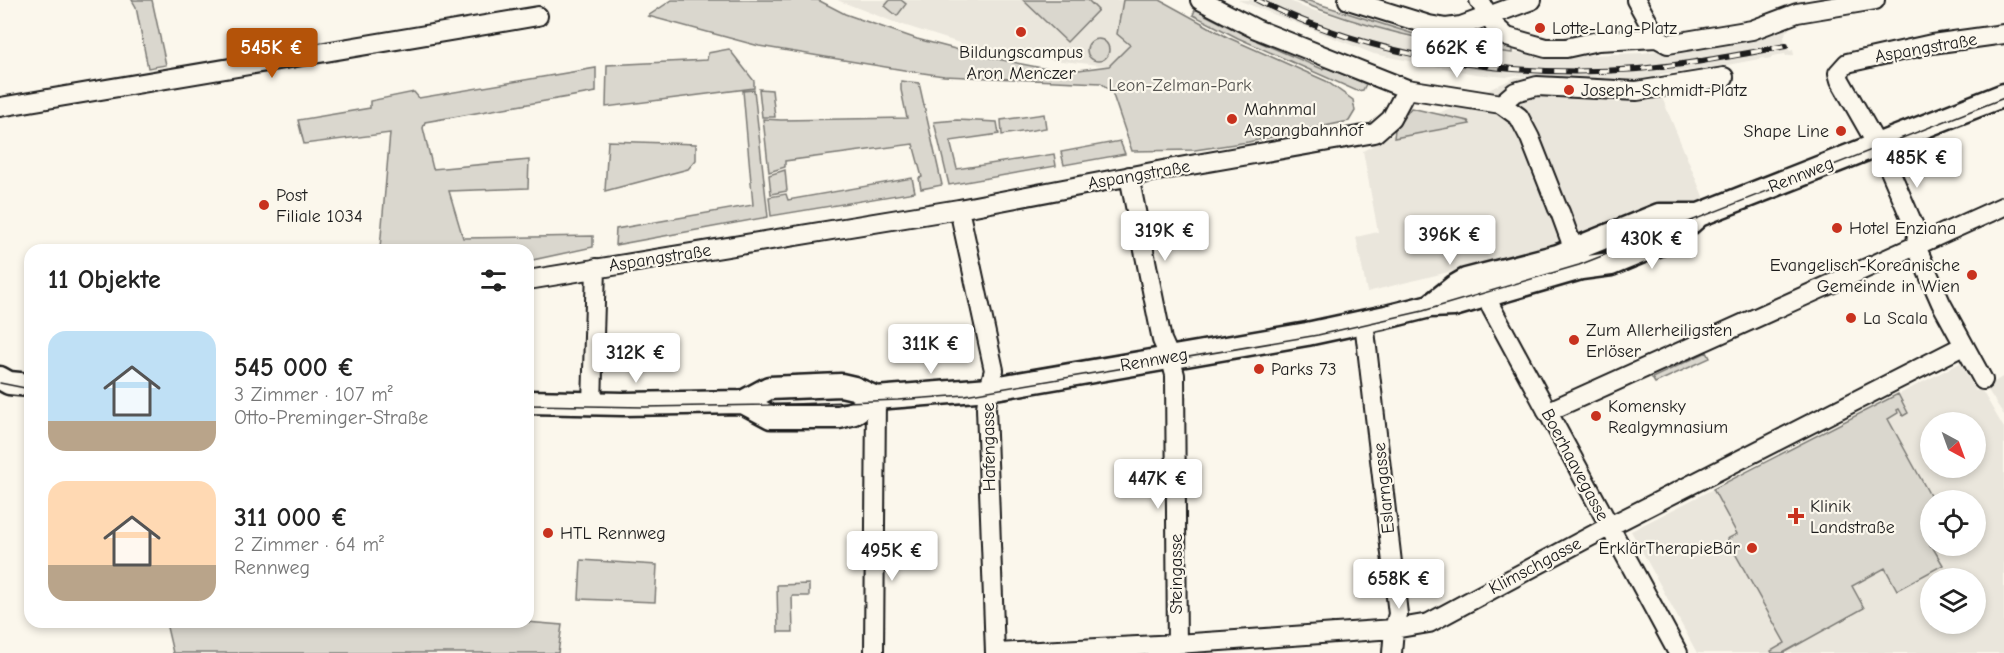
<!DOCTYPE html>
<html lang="de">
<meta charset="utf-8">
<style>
:root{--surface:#fff;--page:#f6f6f6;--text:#222;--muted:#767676;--accent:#b45309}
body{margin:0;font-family:"Comic Neue",sans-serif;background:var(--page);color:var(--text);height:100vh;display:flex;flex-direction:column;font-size:22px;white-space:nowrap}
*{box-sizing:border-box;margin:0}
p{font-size:20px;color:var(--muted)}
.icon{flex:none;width:33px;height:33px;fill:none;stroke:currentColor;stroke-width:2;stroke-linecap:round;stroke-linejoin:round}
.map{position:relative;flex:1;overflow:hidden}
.sheet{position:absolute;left:24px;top:244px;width:510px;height:384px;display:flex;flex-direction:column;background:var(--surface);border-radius:18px;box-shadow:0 3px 9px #0003}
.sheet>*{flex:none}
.needle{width:39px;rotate:139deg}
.tools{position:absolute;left:1920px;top:412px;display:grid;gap:12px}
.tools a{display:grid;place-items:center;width:66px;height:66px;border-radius:50%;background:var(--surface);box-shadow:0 3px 9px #0003;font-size:30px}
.price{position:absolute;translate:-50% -51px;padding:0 14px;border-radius:6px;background:#fff;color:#222;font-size:20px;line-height:39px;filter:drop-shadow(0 2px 3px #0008)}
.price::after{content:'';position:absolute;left:50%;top:36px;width:18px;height:14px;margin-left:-9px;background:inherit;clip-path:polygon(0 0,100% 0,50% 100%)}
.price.selected{background:var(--accent);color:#fff}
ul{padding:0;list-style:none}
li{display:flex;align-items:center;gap:18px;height:150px;padding:0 24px}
li span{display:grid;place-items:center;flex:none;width:168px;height:120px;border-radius:18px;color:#555}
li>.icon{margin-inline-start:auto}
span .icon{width:72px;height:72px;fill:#fffc;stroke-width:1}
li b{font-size:26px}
h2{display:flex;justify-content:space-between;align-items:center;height:72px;padding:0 24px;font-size:26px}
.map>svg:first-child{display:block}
.built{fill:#eae6dc;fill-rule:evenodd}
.green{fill:#dad7ce;stroke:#7b7a75;stroke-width:1.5}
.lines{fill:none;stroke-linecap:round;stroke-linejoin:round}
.minor-casing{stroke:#1c1c1c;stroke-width:22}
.major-casing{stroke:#1c1c1c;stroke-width:27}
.minor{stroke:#fbf7ec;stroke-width:18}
.major{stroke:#fbf7ec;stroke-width:22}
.tram{stroke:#1c1c1c;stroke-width:1.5}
.rail-casing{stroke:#1c1c1c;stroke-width:6}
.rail{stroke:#fbf7ec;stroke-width:4;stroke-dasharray:11;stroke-linecap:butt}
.poi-dot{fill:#c8321e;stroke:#fbf7ec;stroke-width:2}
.labels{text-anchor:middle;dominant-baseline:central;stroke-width:4.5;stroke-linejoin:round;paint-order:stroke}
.poi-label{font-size:18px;fill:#1c1c1c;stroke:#fbf7ec;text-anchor:start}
.street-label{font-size:18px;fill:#1c1c1c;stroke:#fbf7ec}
.park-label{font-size:18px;fill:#555451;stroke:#fbf7ec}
</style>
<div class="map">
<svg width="2004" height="653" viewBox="0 0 2004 653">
<rect width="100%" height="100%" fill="#fbf7ec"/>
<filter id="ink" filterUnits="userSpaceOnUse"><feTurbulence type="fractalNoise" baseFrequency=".0167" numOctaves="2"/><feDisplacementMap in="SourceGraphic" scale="12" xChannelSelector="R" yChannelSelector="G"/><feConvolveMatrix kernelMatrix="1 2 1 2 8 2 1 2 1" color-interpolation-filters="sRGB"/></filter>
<g filter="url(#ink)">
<path class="built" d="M837 0H1123L1117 34 1130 44 1109 66 1034 58 975 48 894 22Z
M1238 0H1288L1305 8 1423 41 1525 54 1589 55 1643 53 1767 33 1768 35 1781 32 1780 28 1788 26 1789 30 1786 31 1784 38 1786 45 1790 51 1793 50 1794 55 1786 56 1785 54 1772 56V58L1765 59 1764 58 1717 67 1660 74 1663 100 1707 206 1542 249 1367 292 1356 237 1378 232 1363 151 1388 137 1516 77H1537L1515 75 1506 77 1475 74 1374 54Z
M1960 363 1976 391 1981 389 2004 428V653H1697L1631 531ZM1930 423H1976V468H1930ZM1930 501H1976V546H1930ZM1930 579H1976V624H1930Z
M2004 376V415L1986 387Z"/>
<path class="green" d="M132 0H152L166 65 148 68 136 7Z
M672 0H818L845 14 917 39 982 56 1042 68 1071 71 1109 66 1130 45 1117 34 1123 0H1160L1229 38 1326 81 1353 100 1355 111 1349 121 1248 142 1195 150 1132 151 1112 92 1101 83 944 76 916 72 759 46 648 16Z
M890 0H901L906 4 897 16 885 6Z
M1023 0H1088L1098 10 1067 42Z
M1295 0H1306L1433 40 1435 36H1446L1486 26 1499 43 1512 47V53C1436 45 1365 28 1295 0Z
M1200 9 1206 13 1205 15 1247 36 1251 34 1257 39V41L1322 69 1326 67 1366 84 1363 90 1357 91 1238 38 1193 15 1195 10Z
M1087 50a11 11 0 1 1 22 0a11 11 0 1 1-22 0Z
M729 49 754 81V88L606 107 607 65 707 60 708 53Z
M596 68V92L425 122 423 128 433 169 529 160 528 188 449 191 463 238 593 236V247L528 261V250H360L380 248 390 133 304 144 298 120 370 108V101L414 92 419 98Z
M901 81 919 83 942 185 921 189 919 178 922 177 913 144 785 161V167L769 172 763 119 781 120 907 118 901 90Z
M759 89 772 90 775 117H762Z
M754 90 768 217 615 245 616 229 753 205 743 91Z
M1411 108 1468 121 1470 124 1394 138 1395 129Z
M1044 114 1046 128 1002 135 1001 120Z
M957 120 997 122 999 134 950 141 957 169 1054 154 1056 166 949 185 934 122Z
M608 141 696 144V160L688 169 605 191Z
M1120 141 1125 154 1064 165 1061 152Z
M785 170 787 191 771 194 769 175Z
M912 178 915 192 771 216 769 197 786 194 788 200Z
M1707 352 1710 358 1655 383 1652 378Z
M1898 394 1908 413 1903 416 1899 409 1897 410 1898 413 1888 419 1933 501H1930V546H1936L1933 548 1943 565 1897 590 1885 568 1852 586 1864 608 1783 653H1772L1771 651 1785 643 1727 539 1737 534 1713 489Z
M581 560 657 565 655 602 579 599Z
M809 584V596H792L793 632H778L777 585Z
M526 622 562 625 558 653H173L166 623Z"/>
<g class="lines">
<defs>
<path id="minor" d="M1200 0 1256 29 1407 89 1501 104 1519 117 1530 138 1558 209
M1348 0 1429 25 1446 28 1461 26 1532 0
M1479 0 1494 25 1507 37 1546 48H1566L1598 41 1657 38 1668 44 1752 30 1797 13 1875 0
M1636 0 1657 38
M1501 104 1515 92 1537 86 1637 91 1724 77
M0 107 538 16
M1129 176 1162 340 1171 360 1175 375 1177 653
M959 209 994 370 988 392 986 408 995 653
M1560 212 1578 261
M528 280 959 209 1168 169 1375 133 1391 119 1407 89
M1489 283 1487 297 1492 309 1678 653
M1364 322 1398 614 1394 629 1392 653
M1983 380 1941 303 1916 246 1917 233 1885 159 1840 80 1838 73 1847 63 1932 44 2004 34
M592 404 596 268
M1547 412 2004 206
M874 653 876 398
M997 653 1177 644 1394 629 1429 623 1608 527 1963 346"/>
<path id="major" d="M1430 306 1454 287 1466 280 1558 256 1659 215H1699
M0 378 9 383 30 385
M528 402 623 404 743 402 769 388 841 385 854 388 876 398
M743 402 771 417H839L854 413 876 398 989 389 1307 334 1386 317 1430 306 1454 305 1581 268 1611 264 1672 239 1699 215 2004 95"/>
</defs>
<use href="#minor" class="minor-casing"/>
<use href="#major" class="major-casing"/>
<use href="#minor" class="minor"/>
<use href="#major" class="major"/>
<path class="tram" d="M0 383 30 389
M528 405 644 407 768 405 898 400 965 395 1318 335 1423 311 1579 265 2004 98"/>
<defs>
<path id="rail" d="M1257 0C1373 58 1509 79 1638 69 1688 65 1737 55 1786 46"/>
</defs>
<use href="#rail" class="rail-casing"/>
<use href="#rail" class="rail"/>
</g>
</g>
<g class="poi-dot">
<circle cx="1540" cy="28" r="6"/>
<circle cx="1021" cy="32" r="6"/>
<circle cx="1569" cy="90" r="6"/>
<circle cx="1232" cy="119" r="6"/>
<circle cx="1841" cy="131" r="6"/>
<circle cx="264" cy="205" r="6"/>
<circle cx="1837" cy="228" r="6"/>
<circle cx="1972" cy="275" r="6"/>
<circle cx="1851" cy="318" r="6"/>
<circle cx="1574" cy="340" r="6"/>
<circle cx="1259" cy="369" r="6"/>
<circle cx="1596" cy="416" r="6"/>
<path d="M1793 507h6v6h6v6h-6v6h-6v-6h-6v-6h6z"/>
<circle cx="548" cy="533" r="6"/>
<circle cx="1752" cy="548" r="6"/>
</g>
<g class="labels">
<g class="poi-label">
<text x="1552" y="28">Lotte-Lang-Platz</text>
<text x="1021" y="52" text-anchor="middle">Bildungscampus<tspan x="1021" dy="21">Aron Menczer</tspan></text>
<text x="1581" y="90">Joseph-Schmidt-Platz</text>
<text x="1244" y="109">Mahnmal<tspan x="1244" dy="21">Aspangbahnhof</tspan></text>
<text x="1829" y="131" text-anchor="end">Shape Line</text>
<text x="276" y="195">Post<tspan x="276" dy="21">Filiale 1034</tspan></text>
<text x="1849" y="228">Hotel Enziana</text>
<text x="1960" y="265" text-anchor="end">Evangelisch-Koreanische<tspan x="1960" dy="21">Gemeinde in Wien</tspan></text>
<text x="1863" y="318">La Scala</text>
<text x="1586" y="330">Zum Allerheiligsten<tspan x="1586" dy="21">Erlöser</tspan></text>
<text x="1271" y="369">Parks 73</text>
<text x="1608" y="406">Komensky<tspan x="1608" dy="21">Realgymnasium</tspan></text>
<text x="1810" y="506">Klinik<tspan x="1810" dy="21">Landstraße</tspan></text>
<text x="560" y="533">HTL Rennweg</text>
<text x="1740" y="548" text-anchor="end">ErklärTherapieBär</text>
</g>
<g class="street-label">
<text transform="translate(1926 48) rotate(-10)">Aspangstraße</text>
<text transform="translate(1139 175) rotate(-10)">Aspangstraße</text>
<text transform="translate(1801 175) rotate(-22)">Rennweg</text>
<text transform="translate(660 258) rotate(-9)">Aspangstraße</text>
<text transform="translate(1154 360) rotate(-10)">Rennweg</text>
<text transform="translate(989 447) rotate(-91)">Hafengasse</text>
<text transform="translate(1575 465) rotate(62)">Boerhaavegasse</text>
<text transform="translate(1384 488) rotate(-96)">Eslarngasse</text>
<text transform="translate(1535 566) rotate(-28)">Klimschgasse</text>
<text transform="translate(1176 574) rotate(-90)">Steingasse</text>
</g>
<g class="park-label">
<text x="1180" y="85">Leon-Zelman-Park</text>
</g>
</g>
</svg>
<div class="tools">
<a><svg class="needle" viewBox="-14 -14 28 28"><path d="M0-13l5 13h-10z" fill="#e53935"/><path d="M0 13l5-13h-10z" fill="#767676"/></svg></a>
<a><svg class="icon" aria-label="locate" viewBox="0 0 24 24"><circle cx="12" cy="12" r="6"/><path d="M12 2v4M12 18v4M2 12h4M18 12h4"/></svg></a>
<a><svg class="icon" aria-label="layers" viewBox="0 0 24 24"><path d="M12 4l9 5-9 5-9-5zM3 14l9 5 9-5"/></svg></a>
</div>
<b class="price selected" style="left:272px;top:79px">545K €</b>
<b class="price" style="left:1457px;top:79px">662K €</b>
<b class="price" style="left:1917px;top:189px">485K €</b>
<b class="price" style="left:1165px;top:262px">319K €</b>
<b class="price" style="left:1450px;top:266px">396K €</b>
<b class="price" style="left:1652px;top:270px">430K €</b>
<b class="price" style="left:931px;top:375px">311K €</b>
<b class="price" style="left:636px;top:384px">312K €</b>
<b class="price" style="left:1158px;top:510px">447K €</b>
<b class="price" style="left:892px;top:582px">495K €</b>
<b class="price" style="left:1399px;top:610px">658K €</b>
<section class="sheet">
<h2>11 Objekte<svg class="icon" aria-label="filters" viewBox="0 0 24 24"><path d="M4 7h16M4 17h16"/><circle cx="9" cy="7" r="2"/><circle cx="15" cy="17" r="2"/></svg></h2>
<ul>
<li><span style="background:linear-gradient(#bfe0f5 75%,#b9a48a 0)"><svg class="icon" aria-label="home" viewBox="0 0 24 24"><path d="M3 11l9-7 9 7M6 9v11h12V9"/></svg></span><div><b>545 000 €</b><p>3 Zimmer · 107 m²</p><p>Otto-Preminger-Straße</p></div></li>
<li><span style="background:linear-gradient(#ffd9b3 70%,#b9a48a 0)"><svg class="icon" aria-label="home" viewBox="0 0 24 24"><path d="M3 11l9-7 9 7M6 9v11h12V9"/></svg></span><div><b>311 000 €</b><p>2 Zimmer · 64 m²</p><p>Rennweg</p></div></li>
</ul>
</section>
</div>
